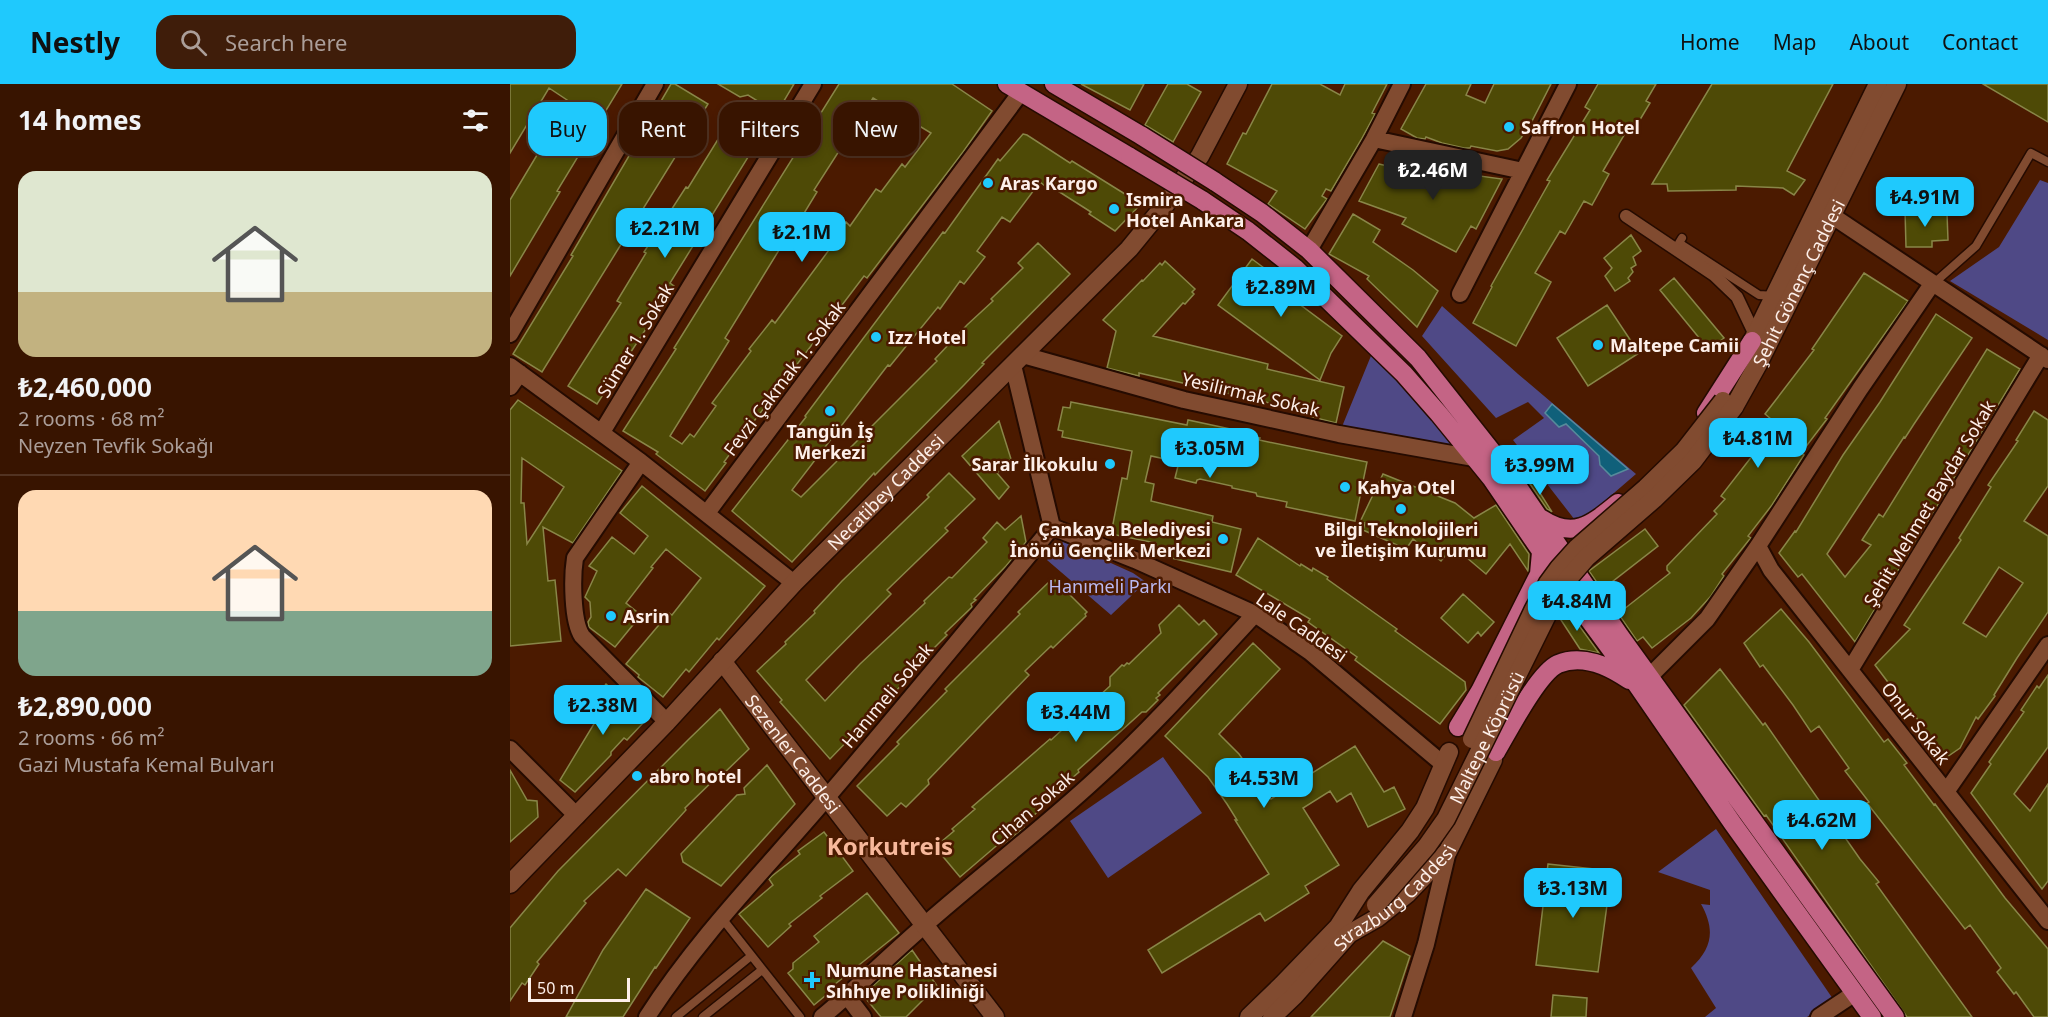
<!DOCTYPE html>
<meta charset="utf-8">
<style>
:root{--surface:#381400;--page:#3f1d0a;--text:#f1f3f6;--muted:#ab9e99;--line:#523322;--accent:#1fc9fd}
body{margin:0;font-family:"Noto Sans",sans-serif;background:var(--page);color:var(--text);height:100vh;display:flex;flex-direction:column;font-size:22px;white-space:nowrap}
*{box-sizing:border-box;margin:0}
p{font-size:20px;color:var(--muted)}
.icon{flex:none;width:33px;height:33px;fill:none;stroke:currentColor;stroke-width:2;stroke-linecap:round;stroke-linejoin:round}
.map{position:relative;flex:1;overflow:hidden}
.drawer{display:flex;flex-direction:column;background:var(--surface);width:510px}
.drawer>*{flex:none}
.top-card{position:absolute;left:18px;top:18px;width:570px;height:54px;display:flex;gap:12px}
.scale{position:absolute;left:18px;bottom:15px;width:102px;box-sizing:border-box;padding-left:6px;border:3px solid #fdefe9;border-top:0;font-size:16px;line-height:21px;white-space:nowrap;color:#fdefe9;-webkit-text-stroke:4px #4b1a00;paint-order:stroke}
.price{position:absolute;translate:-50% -51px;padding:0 14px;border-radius:12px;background:var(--accent);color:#111;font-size:20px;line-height:39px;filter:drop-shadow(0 2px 3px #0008)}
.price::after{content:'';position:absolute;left:50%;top:36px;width:18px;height:14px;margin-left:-9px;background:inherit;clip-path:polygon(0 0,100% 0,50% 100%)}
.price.on{background:#222;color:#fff}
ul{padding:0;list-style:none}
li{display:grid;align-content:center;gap:12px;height:318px;padding:0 18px}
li+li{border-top:2px solid var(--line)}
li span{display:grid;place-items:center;height:186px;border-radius:18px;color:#555}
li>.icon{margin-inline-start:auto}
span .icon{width:108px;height:108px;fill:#fffc;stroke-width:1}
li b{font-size:26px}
h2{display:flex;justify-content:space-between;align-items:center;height:72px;padding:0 18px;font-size:26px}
.pill{padding:0 21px;border-radius:18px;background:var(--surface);box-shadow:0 3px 9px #0003,0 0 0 2px var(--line);font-size:21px;line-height:54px}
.pill.on{background:var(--accent);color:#111}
header{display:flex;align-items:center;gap:36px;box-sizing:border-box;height:84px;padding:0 30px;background:var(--accent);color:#111}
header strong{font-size:28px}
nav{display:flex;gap:33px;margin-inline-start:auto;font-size:21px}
.search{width:420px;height:54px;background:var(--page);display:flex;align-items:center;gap:15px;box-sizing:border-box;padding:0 21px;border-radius:18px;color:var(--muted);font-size:22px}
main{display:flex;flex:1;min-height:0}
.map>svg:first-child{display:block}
.green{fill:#4f4986}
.water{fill:#10607a;stroke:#578b9b;stroke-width:1.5}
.building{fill:#4e4a06;stroke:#898648;stroke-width:1.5;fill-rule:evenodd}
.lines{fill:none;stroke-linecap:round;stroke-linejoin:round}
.service-casing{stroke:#250b01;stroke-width:11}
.pedestrian-casing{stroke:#250b01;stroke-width:15}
.minor-casing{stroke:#250b01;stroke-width:20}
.tertiary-casing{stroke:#250b01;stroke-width:21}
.secondary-casing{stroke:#250b01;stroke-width:21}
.primary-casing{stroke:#250b01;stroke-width:21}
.service{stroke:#814b30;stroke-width:8}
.pedestrian{stroke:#814b30;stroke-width:12}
.minor{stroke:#814b30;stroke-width:16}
.tertiary{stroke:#814b30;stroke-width:18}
.secondary{stroke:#814b30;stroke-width:18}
.primary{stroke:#c46485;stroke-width:18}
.secondary-bridge-casing{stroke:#250b01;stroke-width:21;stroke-linecap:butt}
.primary-bridge-casing{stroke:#250b01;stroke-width:21;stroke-linecap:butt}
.secondary-bridge{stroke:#814b30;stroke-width:18}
.primary-bridge{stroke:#c46485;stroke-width:18}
.poi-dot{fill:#1fc9fd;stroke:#4b1a00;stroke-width:2}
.labels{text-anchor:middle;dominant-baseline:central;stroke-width:5;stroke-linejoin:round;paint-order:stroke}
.poi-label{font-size:18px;font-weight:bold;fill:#fdefe9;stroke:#4b1a00;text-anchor:start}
.street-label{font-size:18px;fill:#fdefe9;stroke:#4b1a00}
.park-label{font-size:18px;fill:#bbbaf2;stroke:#4b1a00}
.district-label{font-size:24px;font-weight:bold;fill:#f7b89b;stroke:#4b1a00}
</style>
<header>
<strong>Nestly</strong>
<div class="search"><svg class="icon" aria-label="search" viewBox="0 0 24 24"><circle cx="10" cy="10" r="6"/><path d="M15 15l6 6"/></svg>Search here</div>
<nav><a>Home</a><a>Map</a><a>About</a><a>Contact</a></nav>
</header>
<main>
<section class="drawer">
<h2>14 homes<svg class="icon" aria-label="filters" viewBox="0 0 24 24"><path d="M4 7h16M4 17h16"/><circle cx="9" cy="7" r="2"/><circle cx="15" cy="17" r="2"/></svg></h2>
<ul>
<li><span style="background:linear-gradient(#dfe7d0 65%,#c2b280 0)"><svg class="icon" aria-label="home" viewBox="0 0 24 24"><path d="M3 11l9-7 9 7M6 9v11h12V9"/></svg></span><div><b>₺2,460,000</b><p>2 rooms · 68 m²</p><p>Neyzen Tevfik Sokağı</p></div></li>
<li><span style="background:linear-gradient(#ffd9b3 65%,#7fa58c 0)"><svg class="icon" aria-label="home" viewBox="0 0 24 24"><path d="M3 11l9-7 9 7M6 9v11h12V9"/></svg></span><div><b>₺2,890,000</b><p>2 rooms · 66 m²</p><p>Gazi Mustafa Kemal Bulvarı</p></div></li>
</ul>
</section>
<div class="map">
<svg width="1538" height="933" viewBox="0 0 1538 933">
<rect width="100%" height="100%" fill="#4b1a00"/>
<path class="green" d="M1530 96 1538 99V256L1440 197 1489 163Z
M932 222 1008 290 1126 390 1068 440 1003 356 1034 334 1018 318 986 334 912 252Z
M865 262 964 374 829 350Z
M552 457 623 489 636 498 601 531 537 476Z
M653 673 692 729 598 794 560 737Z
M1206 745 1323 915 1297 933H1195L1206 924 1181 884C1203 864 1205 845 1191 820L1200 821V806L1148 788Z"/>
<path class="water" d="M1042 320 1118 385 1101 392 1090 381 1089 372 1056 340 1049 343 1035 329Z"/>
<path class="building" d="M0 0H112L47 107 50 108 0 192V116L57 21 55 20 57 16 39 4 0 69Z
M161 0H165L198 20 32 288 3 270 63 172 61 171Z
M208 0H284L265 32 249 22 251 19 238 11 230 13Z
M329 0H442L482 27 453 68 357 194 354 192 238 345 214 378 216 379 195 407 146 370 148 368 113 347 166 265 164 264ZM363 14 421 49 395 83 392 80 371 108 366 105 340 142 336 138 316 164 319 166 265 239 262 236 239 265 241 267 202 319 206 322 184 353 180 350 172 360 160 352 219 257 215 254 274 158 276 159 307 108 304 106Z
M571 0H634L620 26Z
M658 0H677L691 8 663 58 635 41Z
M762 0H810L830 11 835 0H877L862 29 865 30 851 56 821 107 816 105 812 112 817 115 795 145 758 120 767 107 717 80 733 49 736 50Z
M916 0H961L956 11 975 19 984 0H1041L1022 37 1011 54 998 65 987 67 961 62 960 64H954L932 59 916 53 915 55 907 54 891 45Z
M1088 0H1146L1136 17 1140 19 1122 49 1117 46 1093 87 1099 90 1082 121 1074 117 1055 150 1050 147 1025 189 1041 198 1006 262 963 239 982 203 981 202 1040 97 1037 96 1080 26 1075 23Z
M1202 0H1323L1277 87 1295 96 1284 111 1273 104 1226 102V106L1158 107 1157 100H1142Z
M1473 0H1538V38Z
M223 31 253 49 160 199 164 202 87 320 58 302 111 219 107 217 136 169 134 168 176 103 178 104Z
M513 50 517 51 560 79 562 77 631 120 605 147 579 130 581 128 537 100 535 102 530 98 500 138 492 133 467 167 475 173 454 200 450 197 430 225 428 223 380 282 378 281 282 406 291 413 427 277 425 275 457 241 483 217 481 215 513 184 508 179 528 159 560 190 472 279 474 280 454 301 365 391 364 389 282 478 222 427 296 333 295 332 433 148 435 149 488 75 490 77Z
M869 80 916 91 926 86 992 95 966 145 961 142 946 168 892 140 896 134 849 117Z
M1420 125V130L1437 129 1438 156 1422 157V163H1396L1395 126Z
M843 130 870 146 863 158 903 186 928 207 907 243 857 195 859 192 819 170Z
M1121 151 1131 167 1123 173 1126 181 1121 184 1123 188 1118 194 1120 197 1105 207 1095 192 1102 184 1094 174Z
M742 175 793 213 788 219 832 252 821 269 810 296 708 221Z
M655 177 685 205 682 208 684 210 675 220 673 219 643 252 758 280 757 285 834 303 826 339 802 333 804 329 629 289V292L597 284 606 247 593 236 632 196 633 197 650 179 652 181Z
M1354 189 1398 217 1315 334 1317 335 1291 369 1294 371 1262 421 1238 452 1241 454 1239 456 1212 490 1214 492 1201 512 1181 534 1142 564 1133 553 1127 557 1079 487 1135 445 1148 462 1093 505 1109 529 1160 489 1157 486V482L1207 430 1204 427 1215 415 1211 412 1267 340 1255 330 1304 266 1302 265Z
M1164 194 1214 254 1199 266 1150 206Z
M1097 221 1129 269 1078 302 1047 254Z
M1426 230 1462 254 1404 340 1395 354 1394 353 1317 470 1335 493 1361 461 1352 456 1369 430 1373 433 1477 265 1510 285 1345 558 1292 490 1288 493 1269 469 1285 447 1286 448 1333 371 1370 318Z
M8 316 112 387 63 459 33 443 38 497 45 496 51 557 0 562V326ZM12 374 54 403 17 460 14 419H11Z
M561 318 677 341 678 336 730 347 729 350 750 354 749 356 857 378 845 437 776 423 777 418 747 412 746 409 722 404V402L690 395 687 396 686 399 665 394 669 378 641 372 635 398 644 400 641 417 703 432 702 438 731 445 721 488 644 470 646 459 601 450 612 394 617 395 622 367 552 353 553 347 548 346 553 323 560 324Z
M1524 327 1538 336V402L1514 437 1538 452V528L1507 574 1484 611 1485 612 1468 635 1466 633 1450 664 1434 675 1406 633 1405 634 1365 581 1400 545 1394 541 1451 456 1449 454 1481 403 1478 401 1508 357 1506 356ZM1489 483 1513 499 1476 553 1453 539Z
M489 337 501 375 487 389 499 403 489 415 452 372Z
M439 389 465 415 435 444 438 447 377 506 381 510 296 596 315 617 350 580 415 519 414 517 439 493 442 494 477 458 473 454 487 438 495 446 511 432 516 458 496 482 464 515 466 516 461 520 462 523 435 549 437 551 409 579V583L320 675 270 618 272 616 247 587 276 560 275 558 305 529 304 527 332 497 419 413 417 411Z
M873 390 945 419 964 434 986 421 1019 470 1018 487 1000 460 976 490 943 462 931 477 903 455 896 465 853 446 855 439 850 438Z
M1023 398 1042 428 1037 425 1020 400Z
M132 402 255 502 209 556 207 554 179 588 176 585 153 613 128 593 129 591 116 580 159 529 162 531 191 494 156 465 141 483 143 484 116 519 131 531 105 563 79 543 78 538 81 533 80 518 75 513 87 487 79 482 102 453 124 470 138 452 110 429Z
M748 454 790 482 791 480 802 487 803 484 818 493 817 495 887 545 885 547 955 598 956 606 930 640 845 576 847 573 798 538 800 535 726 491Z
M541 496 543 498 545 496 577 528 575 530 576 532 543 564 541 562 515 587 519 591 418 696 419 700 396 723 391 719 377 732 347 702 389 660 387 658 437 607 435 605 510 530 508 528Z
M953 510 984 538 971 552 968 548 958 559 931 534Z
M669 521 689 541 694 536 707 550 648 609 650 611 646 614 648 616 636 628H632L568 686 569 688 539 714 541 716 513 741 514 743 494 760 492 757 450 793 425 763 444 747 442 745 465 725 462 723 540 655 541 656 600 602V593L612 581 614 582 617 579 619 580 651 549 649 541Z
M1055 522 1089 569 1070 565 1049 533Z
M1271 525 1299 558 1374 658 1378 655 1397 679 1394 681 1424 721 1425 720 1495 814 1538 865V933H1524L1506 908 1504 910 1487 888 1491 884 1460 841 1455 845 1357 719 1359 718 1335 687 1339 684 1309 642 1301 648 1283 621 1253 581 1250 583 1234 559Z
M743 559 770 585 709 650 729 670 761 715 845 662 874 708 884 703 895 725 858 743 841 709 827 718 820 707 793 724 829 781 795 802 799 809 755 837 750 829 652 889 638 866 759 790 725 736H727L717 720 698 693 655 652Z
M1210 585 1253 641 1255 639 1350 775 1369 798 1366 800 1462 933H1397L1256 731 1254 732 1174 621Z
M1538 591V663L1504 710 1520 727 1538 700V797L1532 805 1461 709 1481 680 1479 678 1514 628 1511 626 1527 602 1529 604Z
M96 600 134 633V638L117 656 114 654 101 668V671L65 708 50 696 90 630 80 622Z
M210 625 239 665 211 692 210 690 175 724 176 726 116 792 108 785 74 817 76 819 27 878 29 880 15 901 12 899 0 917V844L48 787 178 656Z
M257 681 285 720 211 802 173 778 171 770 227 711 235 710 234 704Z
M0 686 17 716 27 717 28 733 0 758Z
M314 748 343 787 310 812 312 814 279 840 281 842 258 863 229 830 263 801 259 795 262 792 290 770 288 767Z
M1038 780 1084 785 1099 806 1088 888 1026 881Z
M136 805 180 834 146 884 145 883 113 933H56L93 866Z
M357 809 389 849 324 901 326 903 304 921 278 889 283 885V879L309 858 304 852Z
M873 857 900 872 880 933H801Z
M402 866 427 902 396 933H371L353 911Z
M1043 911 1077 914 1076 933H1041Z"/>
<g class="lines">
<defs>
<path id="service" d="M1172 154 1169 159 1249 211 1265 212
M1423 200 1466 162 1521 69 1538 78
M211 833 290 933
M166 933 241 872
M193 933 252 886"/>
<path id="pedestrian" d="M1116 132 1204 191 1227 213 1245 251"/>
<path id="minor" d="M864 55 1013 87
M1321 131 1538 276
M799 166 864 55 892 0
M950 210 1058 0
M0 250 145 0
M513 271 674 316 829 350 964 374
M503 281 542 443
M0 282 131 378 284 499
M0 303 10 289
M92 348 303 0
M131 378 65 474C62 493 62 537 72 552L157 638
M197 429 511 8
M542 443 625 476 745 530 800 568 933 680
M1248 462 1261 486 1538 837
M1340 586 1531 271
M1139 593 1197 535 1248 462 1350 305 1422 200
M0 665 67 732
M1436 708 1538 561
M337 912 353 933
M137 933C189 852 256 785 318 712 394 623 468 533 542 443
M312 933C348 903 381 870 417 839 473 790 532 745 587 694 643 643 693 586 745 530
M893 933 916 860 938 767
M1309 933 1345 909"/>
<g id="tertiary">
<path id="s1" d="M212 577 485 933"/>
</g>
<g id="secondary">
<path d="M1236 270 1368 0"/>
<path id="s2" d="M1224 323 1248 280 1387 0"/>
<path id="s3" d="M0 800 157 638 284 499 619 165 655 121 690 72 728 0"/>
<path d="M739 933 772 901 828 843 851 807 900 747 915 724 939 668"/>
<path id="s4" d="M762 933 784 912 839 850 867 834 897 810 938 767 983 676"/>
</g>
<path id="primary" d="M497 0 620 73
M544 0 632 52
M704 97 752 129 799 166 908 274 995 384 1110 552 1385 933
M692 116 738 147 785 184 894 290 929 330 981 394 1063 514 1127 601 1223 740 1362 933
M1196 329 1242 257
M1032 435C1064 456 1082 440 1108 419
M948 643 970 607 1029 490 1031 468
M986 668C998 648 1028 589 1048 580 1072 570 1099 582 1119 596"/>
</defs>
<use href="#service" class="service-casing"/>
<use href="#pedestrian" class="pedestrian-casing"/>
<use href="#minor" class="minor-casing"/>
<use href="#tertiary" class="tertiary-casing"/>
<use href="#secondary" class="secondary-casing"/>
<use href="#primary" class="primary-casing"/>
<use href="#service" class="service"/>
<use href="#pedestrian" class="pedestrian"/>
<use href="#minor" class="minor"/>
<use href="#tertiary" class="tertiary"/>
<use href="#secondary" class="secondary"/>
<use href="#primary" class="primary"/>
<defs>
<g id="secondary-bridge">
<path d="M962 655 1023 527 1038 499 1049 484 1067 464 1136 404 1174 367 1213 317"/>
<path id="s5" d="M866 821 917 762 936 735 1037 531 1057 496 1076 474 1144 415 1183 377 1224 323"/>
</g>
<path id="primary-bridge" d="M632 52 704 97
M620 73 692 116"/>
</defs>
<use href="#secondary-bridge" class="secondary-bridge-casing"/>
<use href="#primary-bridge" class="primary-bridge-casing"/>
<use href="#secondary-bridge" class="secondary-bridge"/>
<use href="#primary-bridge" class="primary-bridge"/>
</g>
<g class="poi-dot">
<circle cx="999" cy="43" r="6"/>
<circle cx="478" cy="99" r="6"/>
<circle cx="604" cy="125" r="6"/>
<circle cx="366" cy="253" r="6"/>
<circle cx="1088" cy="261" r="6"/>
<circle cx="320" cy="327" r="6"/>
<circle cx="600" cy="380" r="6"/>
<circle cx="835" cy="403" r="6"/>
<circle cx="891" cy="425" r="6"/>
<circle cx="713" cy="455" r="6"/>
<circle cx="101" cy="532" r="6"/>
<circle cx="127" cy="692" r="6"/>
<path d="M299 887h6v6h6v6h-6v6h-6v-6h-6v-6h6z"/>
</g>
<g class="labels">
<g class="poi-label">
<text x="1011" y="43">Saffron Hotel</text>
<text x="490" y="99">Aras Kargo</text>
<text x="616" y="115">Ismira<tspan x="616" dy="21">Hotel Ankara</tspan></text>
<text x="378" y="253">Izz Hotel</text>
<text x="1100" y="261">Maltepe Camii</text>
<text x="320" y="347" text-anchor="middle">Tangün İş<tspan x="320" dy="21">Merkezi</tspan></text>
<text x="588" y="380" text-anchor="end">Sarar İlkokulu</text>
<text x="847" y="403">Kahya Otel</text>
<text x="701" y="445" text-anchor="end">Çankaya Belediyesi<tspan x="701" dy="21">İnönü Gençlik Merkezi</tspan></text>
<text x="891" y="445" text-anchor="middle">Bilgi Teknolojileri<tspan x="891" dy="21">ve İletişim Kurumu</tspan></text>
<text x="113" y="532">Asrin</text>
<text x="139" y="692">abro hotel</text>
<text x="316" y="886">Numune Hastanesi<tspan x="316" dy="21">Sıhhıye Polikliniği</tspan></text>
</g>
<g class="street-label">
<text stroke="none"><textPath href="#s2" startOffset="140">Şehit Gönenç Caddesi</textPath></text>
<text transform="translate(125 256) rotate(-59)">Sümer 1. Sokak</text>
<text transform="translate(274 294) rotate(-53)">Fevzi Çakmak 1. Sokak</text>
<text transform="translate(741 310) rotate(13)">Yesilirmak Sokak</text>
<text stroke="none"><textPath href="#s3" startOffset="543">Necatibey Caddesi</textPath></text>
<text transform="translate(1419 419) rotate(-59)">Şehit Mehmet Baydar Sokak</text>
<text transform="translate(792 543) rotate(35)">Lale Caddesi</text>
<text transform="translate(377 611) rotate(-50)">Hanımeli Sokak</text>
<text transform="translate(1406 639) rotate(52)">Onur Sokak</text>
<text stroke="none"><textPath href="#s5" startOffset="202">Maltepe Köprüsü</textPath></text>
<text stroke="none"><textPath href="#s1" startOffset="117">Sezenler Caddesi</textPath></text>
<text transform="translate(522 724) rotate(-41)">Cihan Sokak</text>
<text stroke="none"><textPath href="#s4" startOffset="172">Strazburg Caddesi</textPath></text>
</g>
<g class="park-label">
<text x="600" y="502">Hanımeli Parkı</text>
</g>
<g class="district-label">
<text x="380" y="761">Korkutreis</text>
</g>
</g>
</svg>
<div class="scale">50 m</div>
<b class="price on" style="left:923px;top:117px">₺2.46M</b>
<b class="price" style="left:1415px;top:144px">₺4.91M</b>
<b class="price" style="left:155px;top:175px">₺2.21M</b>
<b class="price" style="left:292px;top:179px">₺2.1M</b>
<b class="price" style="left:771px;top:234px">₺2.89M</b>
<b class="price" style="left:1248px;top:385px">₺4.81M</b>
<b class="price" style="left:700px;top:395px">₺3.05M</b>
<b class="price" style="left:1030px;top:412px">₺3.99M</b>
<b class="price" style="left:1067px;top:548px">₺4.84M</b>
<b class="price" style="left:93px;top:652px">₺2.38M</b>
<b class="price" style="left:566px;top:659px">₺3.44M</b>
<b class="price" style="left:754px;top:725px">₺4.53M</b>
<b class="price" style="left:1312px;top:767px">₺4.62M</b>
<b class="price" style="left:1063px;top:835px">₺3.13M</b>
<div class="top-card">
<a class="pill on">Buy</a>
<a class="pill">Rent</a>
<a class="pill">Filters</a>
<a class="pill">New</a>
</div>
</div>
</main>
